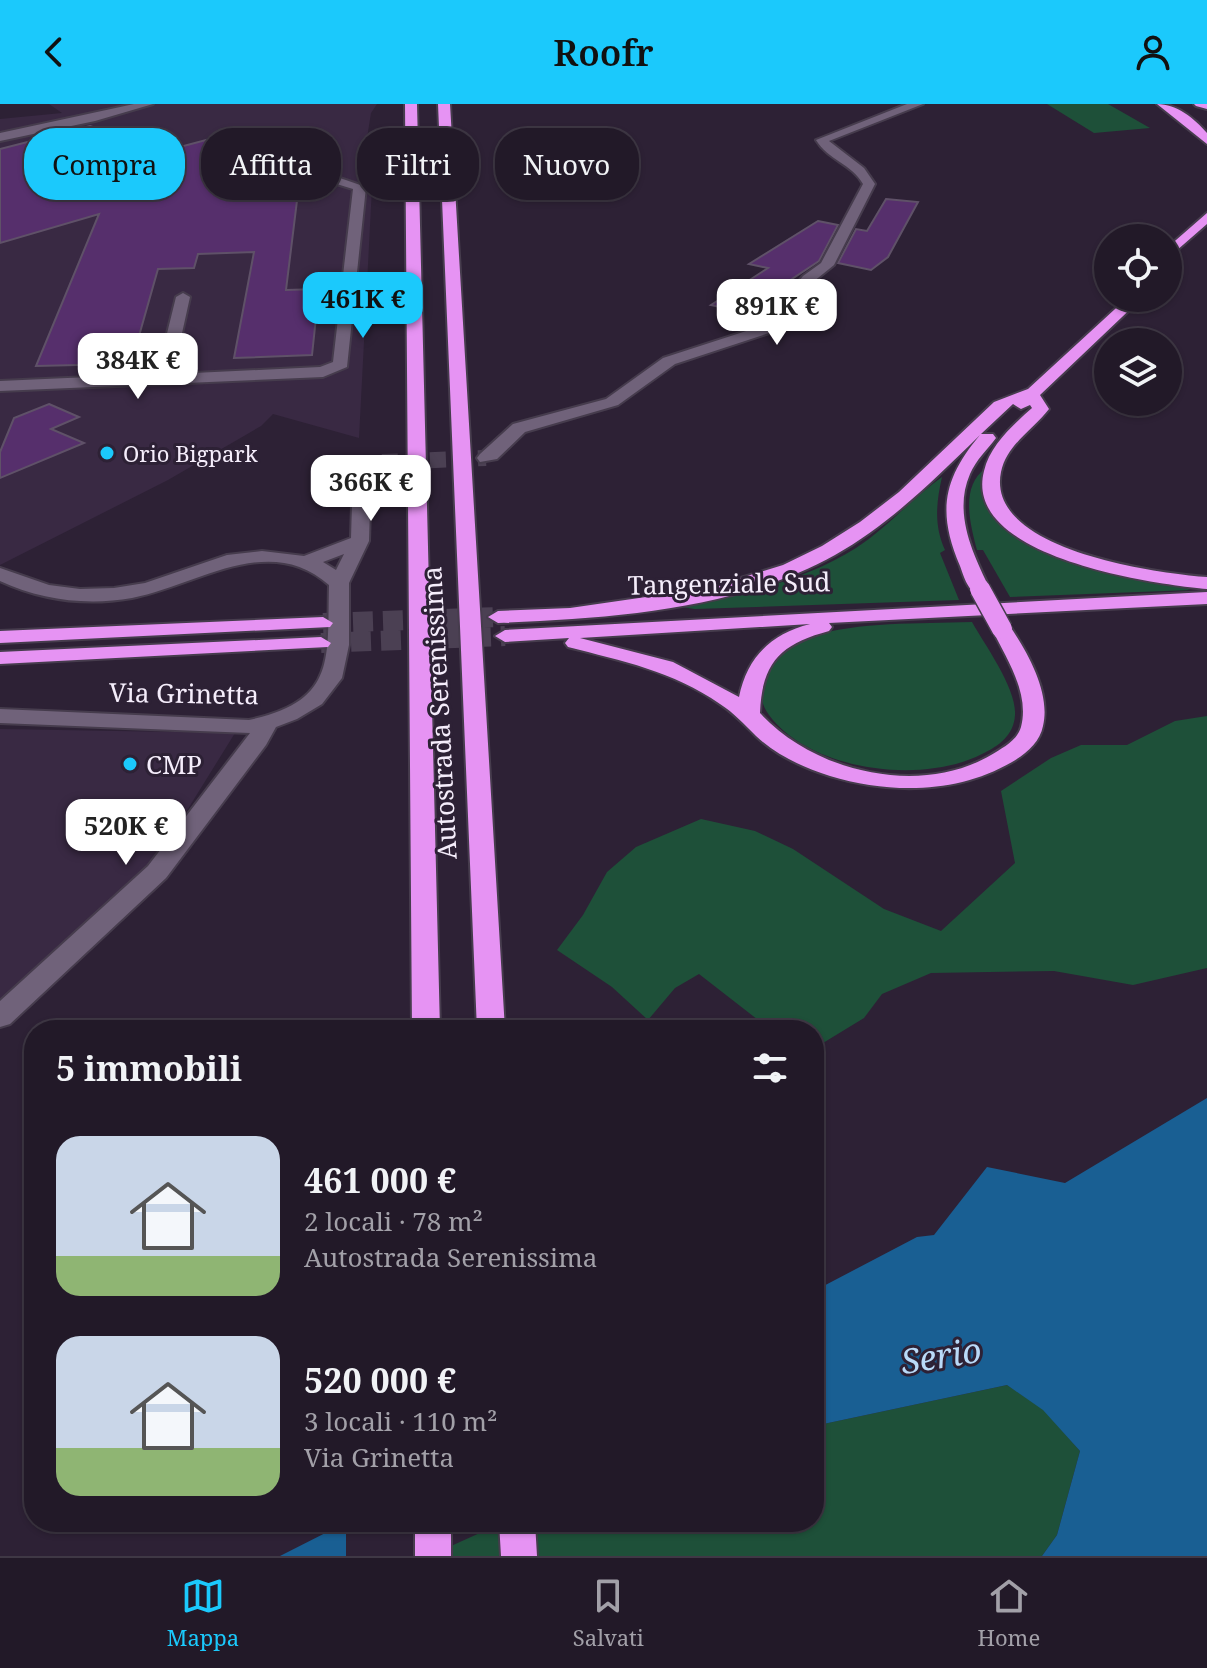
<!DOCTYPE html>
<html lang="it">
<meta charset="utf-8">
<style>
:root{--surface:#221928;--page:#2e2634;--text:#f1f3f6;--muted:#a2a0a8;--line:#3f3845;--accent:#1bc9fc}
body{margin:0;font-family:"Noto Serif",serif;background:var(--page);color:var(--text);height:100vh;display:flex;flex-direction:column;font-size:30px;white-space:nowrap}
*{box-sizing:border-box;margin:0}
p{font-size:26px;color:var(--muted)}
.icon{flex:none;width:44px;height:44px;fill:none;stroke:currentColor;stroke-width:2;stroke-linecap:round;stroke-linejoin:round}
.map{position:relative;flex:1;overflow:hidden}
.panel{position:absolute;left:24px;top:916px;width:800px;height:512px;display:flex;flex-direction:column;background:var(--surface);border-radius:32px;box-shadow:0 2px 6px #0004,0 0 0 2px var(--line)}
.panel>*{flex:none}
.hud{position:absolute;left:24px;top:24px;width:800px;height:72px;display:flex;gap:16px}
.fabs{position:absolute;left:1094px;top:120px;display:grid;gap:16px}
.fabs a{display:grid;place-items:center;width:88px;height:88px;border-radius:50%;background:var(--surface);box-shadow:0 2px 6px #0004,0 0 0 2px var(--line);font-size:40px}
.price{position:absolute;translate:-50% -68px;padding:0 18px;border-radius:16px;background:#fff;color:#222;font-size:26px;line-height:52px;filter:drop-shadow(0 2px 4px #0008)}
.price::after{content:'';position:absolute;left:50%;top:48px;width:24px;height:18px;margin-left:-12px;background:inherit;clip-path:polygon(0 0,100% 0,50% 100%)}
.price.on{background:var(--accent);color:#111}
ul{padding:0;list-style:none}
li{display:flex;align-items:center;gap:24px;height:200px;padding:0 32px}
li span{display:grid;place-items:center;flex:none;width:224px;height:160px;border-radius:24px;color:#555}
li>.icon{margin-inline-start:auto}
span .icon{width:96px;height:96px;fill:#fffc;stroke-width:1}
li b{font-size:34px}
h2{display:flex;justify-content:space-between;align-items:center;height:96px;padding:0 32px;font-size:34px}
.chip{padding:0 28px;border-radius:32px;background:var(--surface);box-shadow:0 2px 6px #0004,0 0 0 2px var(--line);font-size:28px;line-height:72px}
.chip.on{background:var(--accent);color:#111}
header{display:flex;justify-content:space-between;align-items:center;height:104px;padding:0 32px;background:var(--accent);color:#111;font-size:36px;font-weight:600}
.tab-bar{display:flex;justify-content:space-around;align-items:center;height:112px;border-top:2px solid var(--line);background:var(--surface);font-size:22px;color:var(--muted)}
.tab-bar a{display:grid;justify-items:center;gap:4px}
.tab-bar .on{color:var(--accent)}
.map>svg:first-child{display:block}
.built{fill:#392943}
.green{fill:#1e5039}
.water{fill:#195f93}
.pier{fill:#2d2135}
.building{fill:#562f6c;stroke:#5f5168;stroke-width:2}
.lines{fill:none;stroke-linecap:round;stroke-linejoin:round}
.minor-tunnel{stroke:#4b4053;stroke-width:16;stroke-dasharray:16 8;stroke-linecap:butt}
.highway-tunnel{stroke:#4b4053;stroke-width:20;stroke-dasharray:20 10;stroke-linecap:butt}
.minor-casing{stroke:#463c4d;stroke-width:4}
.highway-casing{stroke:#463c4d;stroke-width:4}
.minor{fill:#70627a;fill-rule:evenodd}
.highway{fill:#e693f3;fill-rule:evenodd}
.highway-bridge-casing{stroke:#463c4d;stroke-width:23;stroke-linecap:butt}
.highway-bridge{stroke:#e693f3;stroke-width:20}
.poi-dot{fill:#1bc9fc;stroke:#2d2135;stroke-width:3}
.labels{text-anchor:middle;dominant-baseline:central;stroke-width:6;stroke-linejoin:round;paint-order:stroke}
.far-poi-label{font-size:22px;fill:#f5edfb;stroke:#2d2135;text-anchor:start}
.street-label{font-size:26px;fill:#f5edfb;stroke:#2d2135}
.poi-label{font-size:26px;fill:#f5edfb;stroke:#2d2135;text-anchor:start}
.near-water-label{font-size:34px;font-style:italic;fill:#b9daf8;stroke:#2d2135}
</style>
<header><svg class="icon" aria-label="back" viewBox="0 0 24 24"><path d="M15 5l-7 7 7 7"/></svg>Roofr<svg class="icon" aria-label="person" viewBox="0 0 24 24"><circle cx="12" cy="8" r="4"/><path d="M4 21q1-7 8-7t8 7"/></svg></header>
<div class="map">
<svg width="1207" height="1452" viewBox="0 0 1207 1452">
<rect width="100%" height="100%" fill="#2d2135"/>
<path class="built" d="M49 0H377L371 9 367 34 374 45 359 334 273 310 261 322 168 376 0 461V15L62 9Z
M0 625 235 629 147 771 0 902Z"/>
<path class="green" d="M1047 0H1108L1150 24 1094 29Z
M986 364C959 452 1138 471 1191 486L1010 493 983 446H977C970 420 960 382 986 364Z
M942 373C936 399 934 422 945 446L940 449 959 496 695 505 674 502C736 493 802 478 856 444 887 424 911 395 942 373Z
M972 518C985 541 1017 585 1015 611 1014 631 999 642 982 650 922 681 810 667 769 611 759 597 758 581 766 566 775 550 792 539 809 533 861 517 917 520 972 518Z
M1207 612V864L1133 881 1054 867 931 869 882 890 864 914 823 939 814 937V926H771L699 870 675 884 648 916 612 883 557 846 583 811 607 768 636 743 701 715 755 727 793 745 884 805 941 827 1015 759 1001 687 1051 654 1081 641H1127L1175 617Z
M1007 1281 1043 1305 1080 1347 1057 1431 1042 1452H419L500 1418H814V1322Z"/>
<path class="water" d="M1207 994V1452H1042L1057 1431 1080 1347 1043 1306 1007 1281 814 1322V1187L917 1133 934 1131 987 1063 1065 1079Z
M347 1418 419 1452H280Z"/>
<path class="pier" d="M346 1418H504L429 1452H346Z"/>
<path class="building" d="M90 22 161 48 255 23 289 34 309 28 301 64 286 186 319 185 312 251 234 254 254 148 198 150 194 164 158 165 133 253 123 254 121 260 36 262 99 110 0 139V45Z
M886 95 918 98 888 153 871 166 838 159 856 125 867 127Z
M818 117 838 121 819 157 742 208 711 201 768 164 749 160Z
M49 300 79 313 51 325 84 339 0 374V348L14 314Z"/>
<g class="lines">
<path class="minor-tunnel" d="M382 358 486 354"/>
<path class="highway-tunnel" d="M323 519 498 513
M321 539 505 532"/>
<defs>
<path id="minor" d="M134 0H153L95 17 0 37V29Z
M907 0H923L829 37 864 64 875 80 834 161 813 178 775 227 675 260 618 301 525 328 497 355 480 358 477 354 480 350 513 320 606 295 663 254 765 221 803 172 821 159 863 80C852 60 828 56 816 36Z
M308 63 366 83 347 263 323 273 0 287V277L157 270 176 193 183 189 190 193 173 270 320 263 333 258 353 85 304 70V64Z
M382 353 391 358 371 370 369 437 349 479V541L342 574 322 600 297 615 276 623 266 641 166 774 10 920 0 923V897L148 762 250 629 0 619V605L249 616C337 597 327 555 329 481 269 427 196 482 132 494 87 502 41 496 0 477V464L49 481 80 485 114 484 145 479 227 451 262 447 304 452 351 434 353 368 363 358ZM344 450 336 466 323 458Z"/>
<path id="highway" d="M405 0H417L440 926H412Z
M438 0H450L505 926H477Z
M1157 0C1177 0 1194 14 1207 29V40Z
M1194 0H1207V5L1196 2Z
M1207 109V120L1168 154V143Z
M1127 194H1142L1040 291 1049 305C1033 326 1007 340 1001 368 985 446 1156 469 1207 473V485C1152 480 962 453 984 367 990 341 1013 321 1032 304L1030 301 1021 305 1013 300 981 330H993L996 334C987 346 976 356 970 370 953 409 973 450 990 485L987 489 980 491C968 488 964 473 960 462 937 408 943 375 980 331 935 375 890 420 835 451 733 507 611 514 498 519L488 513 498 507 570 504 708 484 783 461 822 442 860 418 899 388 994 298 1028 285Z
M1207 488V500L829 519 832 523 829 527C781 540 762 558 760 609 814 668 920 693 991 651 1002 644 1017 637 1021 623 1030 589 1006 554 992 525L995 521H1009C1027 547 1051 589 1043 622 1040 638 1026 650 1012 658 957 690 890 690 830 672 804 664 776 651 756 632 744 620 734 609 720 600 673 567 622 557 568 543L565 539 569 534 505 538 495 532 505 526ZM810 520C771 530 747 553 739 593L673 558 580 534Z
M323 513 333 519 330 523 0 539V527Z
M321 533 331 539 328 543 0 560V548Z
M415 1418H451V1452H415Z
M499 1418H535L537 1452H501Z"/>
</defs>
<use href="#minor" class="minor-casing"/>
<use href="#highway" class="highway-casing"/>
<use href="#minor" class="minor"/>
<use href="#highway" class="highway"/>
<defs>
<path id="highway-bridge" d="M980 485 1002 525"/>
</defs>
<use href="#highway-bridge" class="highway-bridge-casing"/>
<use href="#highway-bridge" class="highway-bridge"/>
</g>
<g class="poi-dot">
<circle cx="107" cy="349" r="8"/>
<circle cx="130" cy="660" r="8"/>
</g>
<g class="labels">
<g class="far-poi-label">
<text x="123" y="349">Orio Bigpark</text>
</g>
<g class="street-label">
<text transform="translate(729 479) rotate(-1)">Tangenziale Sud</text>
<text transform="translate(184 589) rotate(1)">Via Grinetta</text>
<text transform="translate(439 609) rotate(-93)">Autostrada Serenissima</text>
</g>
<g class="poi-label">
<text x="146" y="660">CMP</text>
</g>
<g class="near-water-label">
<text transform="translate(941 1251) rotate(-9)">Serio</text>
</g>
</g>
</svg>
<div class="fabs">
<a><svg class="icon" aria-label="locate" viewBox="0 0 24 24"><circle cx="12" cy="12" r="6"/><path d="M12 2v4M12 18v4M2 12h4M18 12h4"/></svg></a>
<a><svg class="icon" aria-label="layers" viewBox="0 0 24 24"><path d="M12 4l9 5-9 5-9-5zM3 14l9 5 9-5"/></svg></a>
</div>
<b class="price on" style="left:363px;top:236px">461K €</b>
<b class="price" style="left:777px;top:243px">891K €</b>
<b class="price" style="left:138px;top:297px">384K €</b>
<b class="price" style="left:371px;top:419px">366K €</b>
<b class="price" style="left:126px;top:763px">520K €</b>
<div class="hud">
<a class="chip on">Compra</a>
<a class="chip">Affitta</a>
<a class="chip">Filtri</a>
<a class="chip">Nuovo</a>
</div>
<section class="panel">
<h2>5 immobili<svg class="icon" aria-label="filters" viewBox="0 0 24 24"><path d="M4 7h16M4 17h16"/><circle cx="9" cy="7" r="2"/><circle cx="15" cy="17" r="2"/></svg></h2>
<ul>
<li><span style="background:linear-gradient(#c9d6e8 75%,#8fb573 0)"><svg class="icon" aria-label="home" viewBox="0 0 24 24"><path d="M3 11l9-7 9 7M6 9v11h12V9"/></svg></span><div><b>461 000 €</b><p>2 locali · 78 m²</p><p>Autostrada Serenissima</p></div></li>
<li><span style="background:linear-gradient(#c9d6e8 70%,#8fb573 0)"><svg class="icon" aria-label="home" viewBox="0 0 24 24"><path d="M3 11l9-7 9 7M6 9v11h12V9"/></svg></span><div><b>520 000 €</b><p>3 locali · 110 m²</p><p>Via Grinetta</p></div></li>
</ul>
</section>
</div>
<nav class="tab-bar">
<a class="on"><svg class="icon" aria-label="map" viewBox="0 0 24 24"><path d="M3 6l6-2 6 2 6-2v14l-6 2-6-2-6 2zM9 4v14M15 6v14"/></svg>Mappa</a>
<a><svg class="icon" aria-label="saved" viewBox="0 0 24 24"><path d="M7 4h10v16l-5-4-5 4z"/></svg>Salvati</a>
<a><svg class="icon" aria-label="home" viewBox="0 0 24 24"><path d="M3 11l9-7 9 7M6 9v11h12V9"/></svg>Home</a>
</nav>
